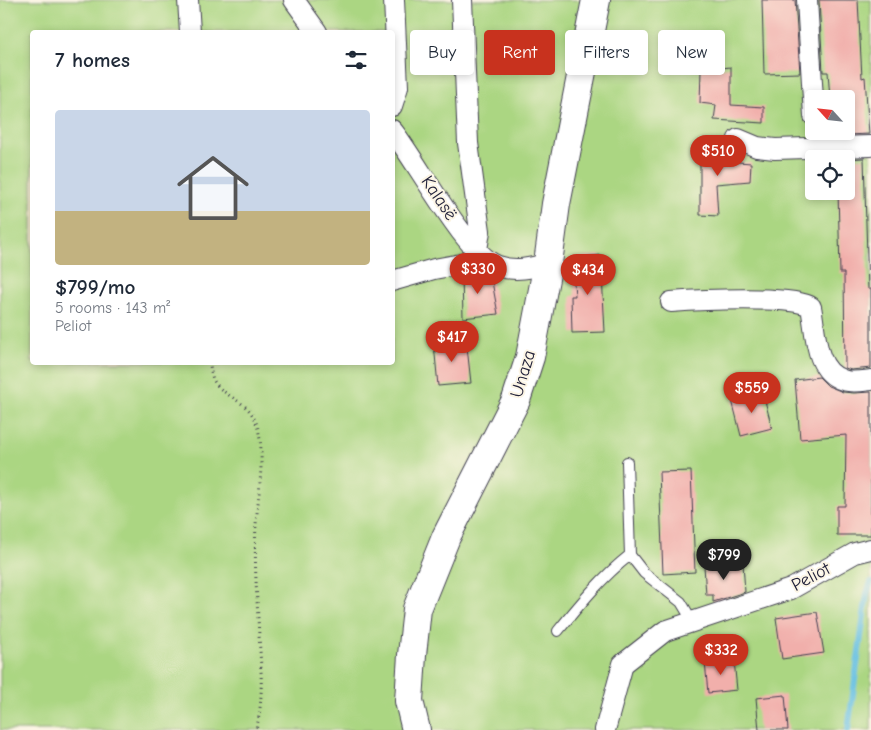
<!DOCTYPE html>
<meta charset="utf-8">
<style>
:root{--surface:#fff;--page:#f2f2f3;--text:#1f2937;--muted:#747a83;--accent:#c8321e}
body{margin:0;font-family:"Comic Neue",sans-serif;background:var(--page);color:var(--text);height:100vh;display:flex;flex-direction:column;font-size:19px;white-space:nowrap}
*{box-sizing:border-box;margin:0}
p{font-size:16px;color:var(--muted)}
.icon{flex:none;width:28px;height:28px;fill:none;stroke:currentColor;stroke-width:2;stroke-linecap:round;stroke-linejoin:round}
.map{position:relative;flex:1;overflow:hidden}
.panel{position:absolute;left:30px;top:30px;width:365px;height:335px;display:flex;flex-direction:column;background:var(--surface);border-radius:5px;box-shadow:0 2px 8px #0003}
.panel>*{flex:none}
.top-card{position:absolute;left:410px;top:30px;width:385px;height:45px;display:flex;gap:10px}
.needle{width:32px;rotate:297deg}
.controls{position:absolute;left:805px;top:90px;display:grid;gap:10px}
.controls a{display:grid;place-items:center;width:50px;height:50px;border-radius:5px;background:var(--surface);box-shadow:0 2px 8px #0003;font-size:25px}
.price{position:absolute;translate:-50% -42px;padding:0 11px;border-radius:18px;background:var(--accent);color:#fff;font-size:16px;line-height:32px;filter:drop-shadow(0 1px 2px #0008)}
.price::after{content:'';position:absolute;left:50%;top:30px;width:15px;height:11px;margin-left:-8px;background:inherit;clip-path:polygon(0 0,100% 0,50% 100%)}
.price.selected{background:#222;color:#fff}
ul{padding:0;list-style:none}
li{display:grid;align-content:center;gap:10px;height:265px;padding:0 25px}
li span{display:grid;place-items:center;height:155px;border-radius:5px;color:#555}
li>.icon{margin-inline-start:auto}
span .icon{width:90px;height:90px;fill:#fffc;stroke-width:1}
li b{font-size:21px}
h2{display:flex;justify-content:space-between;align-items:center;height:60px;padding:0 25px;font-size:21px}
.chip{padding:0 18px;border-radius:5px;background:var(--surface);box-shadow:0 2px 8px #0003;font-size:18px;line-height:45px}
.chip.selected{background:var(--accent);color:#fff}
.map>svg:first-child{display:block}
.green{fill:#abd682;stroke:#667c5e;fill-rule:evenodd}
.lines{fill:none;stroke-linecap:round;stroke-linejoin:round}
.stream{stroke:#64bfe2;stroke-width:6}
.building{fill:#f1afab}
.service-casing{stroke:#413f50;stroke-width:12}
.minor-casing{stroke:#413f50;stroke-width:22}
.secondary-casing{stroke:#413f50;stroke-width:30}
.path{stroke:#413f50;stroke-width:3;stroke-dasharray:1 4;stroke-linecap:butt}
.service{stroke:#fff;stroke-width:10}
.minor{stroke:#fff;stroke-width:20}
.secondary{stroke:#fff;stroke-width:28}
.labels{text-anchor:middle;dominant-baseline:central;stroke-width:4;stroke-linejoin:round;paint-order:stroke}
.street-label{font-size:18px;fill:#22223b;stroke:#fcf5e5}
</style>
<div class="map">
<svg width="871" height="730" viewBox="0 0 871 730">
<rect width="100%" height="100%" fill="#fcf5e5"/>
<filter id="ink" filterUnits="userSpaceOnUse"><feTurbulence type="fractalNoise" baseFrequency=".02" numOctaves="2"/><feDisplacementMap in="SourceGraphic" scale="10" xChannelSelector="R" yChannelSelector="G"/><feConvolveMatrix kernelMatrix="1 2 1 2 8 2 1 2 1" color-interpolation-filters="sRGB"/></filter>
<filter id="wash" filterUnits="userSpaceOnUse"><feTurbulence type="fractalNoise" baseFrequency=".0096" numOctaves="4" result="noise"/><feDisplacementMap in="SourceGraphic" scale="20" xChannelSelector="R" yChannelSelector="G"/><feGaussianBlur stdDeviation="1.12" result="paint"/><feColorMatrix in="noise" values="0 0 0 0 0 0 0 0 0 0 0 0 0 0 0 0 0 1.4 0 .05"/><feComposite in="paint" operator="in"/></filter>
<g filter="url(#wash)">
<rect width="100%" height="100%" fill="#efe5c6"/>
<path class="green" d="M0 0H871V730H0ZM32 32H392V362H32ZM814 99H846V131H814ZM814 159H846V191H814Z"/>
<g class="lines">
<path class="stream" d="M848 730 867 593 871 582"/>
</g>
<g id="blocks">
<path class="building" d="M762 0H795L800 73 764 74Z
M819 0H858L862 78 865 77 869 134 846 135V99H830L828 72H823Z
M731 67V105L764 107V123L714 120 716 105 700 103 701 70Z
M700 143H712L713 155 726 153V161L751 163 750 181 716 184 718 216 700 215Z
M864 158 868 289H871V368L851 370 845 368 844 273H840L838 191H846V159Z
M601 255 605 332 572 333 571 296H575L572 258Z
M480 269 491 276 498 314 463 318 462 276Z
M466 338 471 383 438 386 434 344Z
M819 377 828 386 843 392 854 393 871 392V535H837V506H845L846 435 800 439 795 380Z
M763 393 772 428 741 436 732 400Z
M691 471 695 572 663 574 659 472Z
M743 563 745 592 713 602V595H706L704 566Z
M817 612 824 653 782 659 776 618Z
M734 660 737 690 708 693 705 662Z
M785 695 788 730H759L756 698Z"/>
</g>
</g>
<g filter="url(#ink)">
<use href="#blocks" fill-opacity="0" stroke="#413f50" stroke-width="1"/>
<g class="lines">
<defs>
<path id="service" d="M627 462 630 555 644 573 681 602 693 622
M558 631C580 604 602 577 630 555"/>
<path id="minor" d="M188 0 190 32
M294 0 317 32
M807 0 814 116
M392 106 398 87 394 0
M392 130C417 161 466 255 498 266 515 272 532 268 548 263
M738 139 757 147 775 149 871 146
M392 281 434 269 461 264 469 261 477 250 480 231 468 143 462 0
M671 302C696 300 794 295 811 307 816 331 814 371 843 380 851 383 863 381 871 380
M605 730 623 664 665 631 791 589 855 553 871 549"/>
<path id="secondary" d="M416 730 409 701 412 655 417 609 446 537 516 400 530 357 548 263 556 204 596 0"/>
</defs>
<use href="#service" class="service-casing"/>
<use href="#minor" class="minor-casing"/>
<use href="#secondary" class="secondary-casing"/>
<path class="path" d="M209 362C211 368 211 376 214 381 223 396 244 400 253 416 268 443 258 495 256 525 254 562 257 599 259 635 261 667 264 699 256 730"/>
<use href="#service" class="service"/>
<use href="#minor" class="minor"/>
<use href="#secondary" class="secondary"/>
</g>
</g>
<g class="labels">
<g class="street-label">
<text transform="translate(439 198) rotate(56)">Kalasë</text>
<text transform="translate(523 374) rotate(-73)">Unaza</text>
<text transform="translate(811 577) rotate(-28)">Peliot</text>
</g>
</g>
</svg>
<div class="controls">
<a><svg class="needle" viewBox="-14 -14 28 28"><path d="M0-13l5 13h-10z" fill="#e53935"/><path d="M0 13l5-13h-10z" fill="#747a83"/></svg></a>
<a><svg class="icon" aria-label="locate" viewBox="0 0 24 24"><circle cx="12" cy="12" r="6"/><path d="M12 2v4M12 18v4M2 12h4M18 12h4"/></svg></a>
</div>
<b class="price" style="left:718px;top:177px">$510</b>
<b class="price" style="left:478px;top:295px">$330</b>
<b class="price" style="left:588px;top:296px">$434</b>
<b class="price" style="left:452px;top:363px">$417</b>
<b class="price" style="left:752px;top:414px">$559</b>
<b class="price selected" style="left:724px;top:581px">$799</b>
<b class="price" style="left:721px;top:676px">$332</b>
<div class="top-card">
<a class="chip">Buy</a>
<a class="chip selected">Rent</a>
<a class="chip">Filters</a>
<a class="chip">New</a>
</div>
<section class="panel">
<h2>7 homes<svg class="icon" aria-label="filters" viewBox="0 0 24 24"><path d="M4 7h16M4 17h16"/><circle cx="9" cy="7" r="2"/><circle cx="15" cy="17" r="2"/></svg></h2>
<ul>
<li><span style="background:linear-gradient(#c9d6e8 65%,#c2b280 0)"><svg class="icon" aria-label="home" viewBox="0 0 24 24"><path d="M3 11l9-7 9 7M6 9v11h12V9"/></svg></span><div><b>$799/mo</b><p>5 rooms · 143 m²</p><p>Peliot</p></div></li>
</ul>
</section>
</div>
